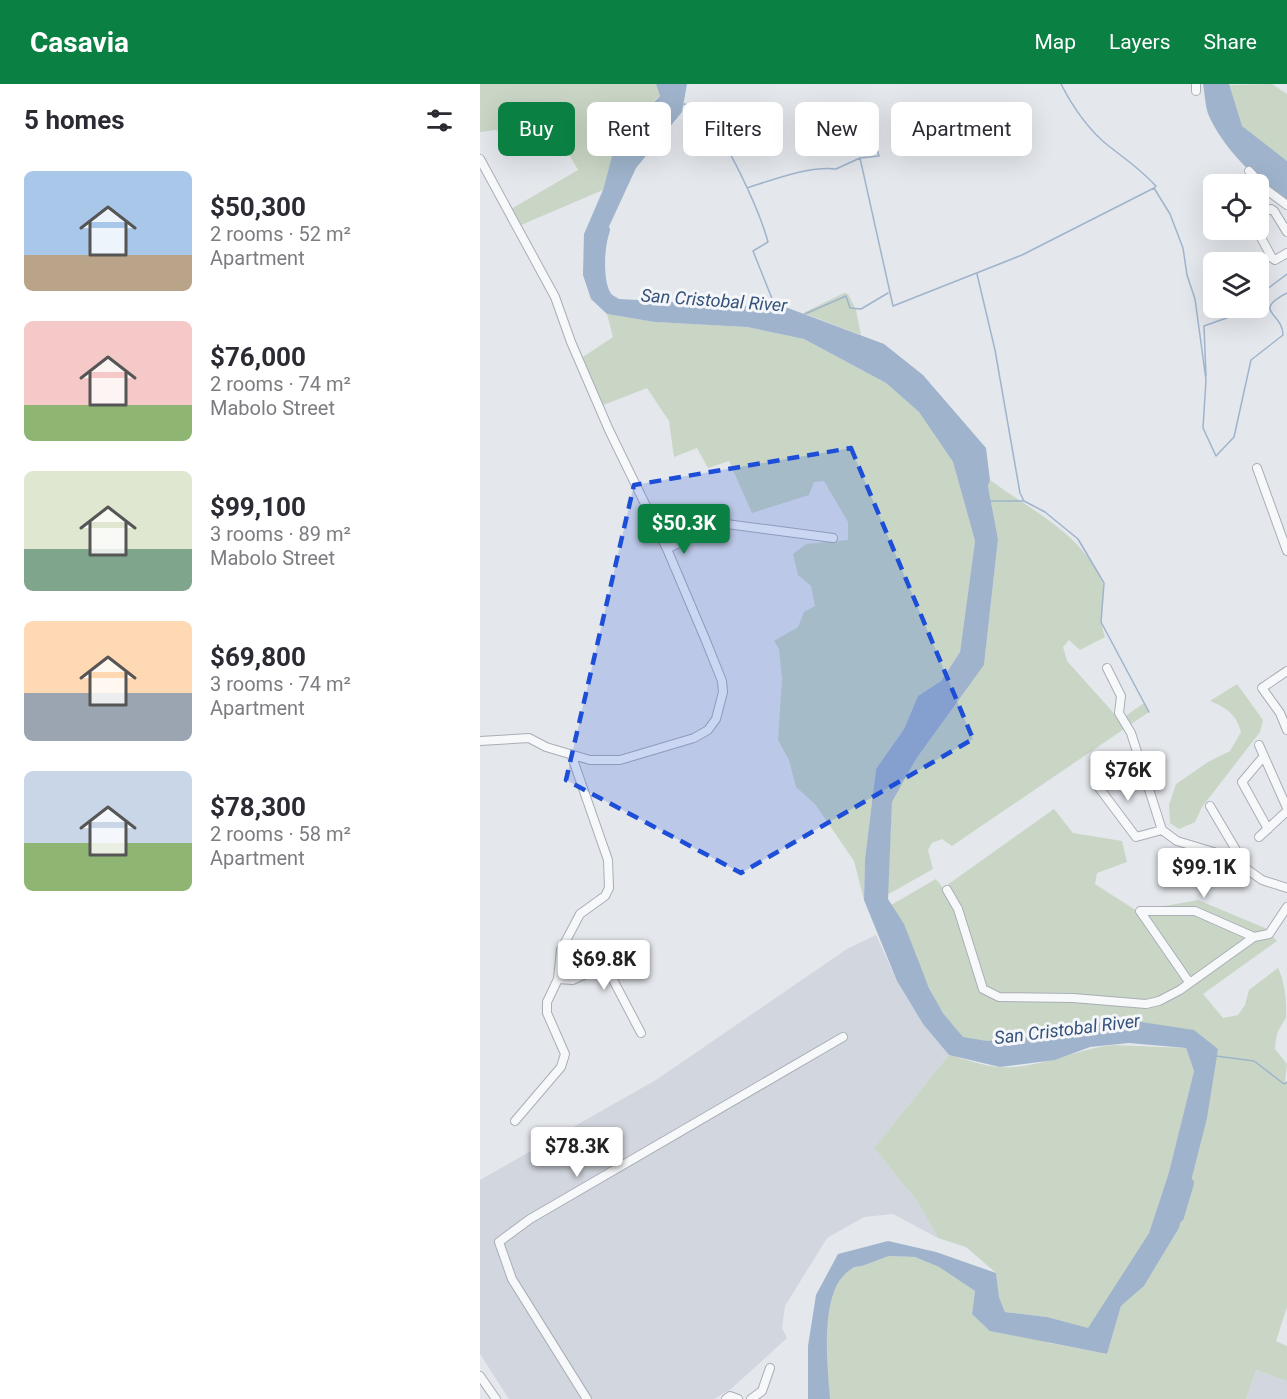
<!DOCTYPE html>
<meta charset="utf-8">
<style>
:root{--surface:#fff;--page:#f7f7f7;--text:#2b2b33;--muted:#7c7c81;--accent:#0b8043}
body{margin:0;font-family:Roboto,sans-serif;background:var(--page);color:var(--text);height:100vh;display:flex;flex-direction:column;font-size:22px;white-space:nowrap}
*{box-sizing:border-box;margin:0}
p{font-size:20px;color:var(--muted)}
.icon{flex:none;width:33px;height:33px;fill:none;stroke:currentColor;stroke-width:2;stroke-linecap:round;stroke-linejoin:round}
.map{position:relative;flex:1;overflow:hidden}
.panel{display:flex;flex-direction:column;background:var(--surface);width:480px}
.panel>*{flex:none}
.guide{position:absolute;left:18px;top:18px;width:570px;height:54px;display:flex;gap:12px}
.buttons{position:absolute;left:723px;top:90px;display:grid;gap:12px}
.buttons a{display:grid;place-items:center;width:66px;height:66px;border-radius:9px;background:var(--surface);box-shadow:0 6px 24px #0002;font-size:30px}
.price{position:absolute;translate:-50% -51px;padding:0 14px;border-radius:6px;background:#fff;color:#222;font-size:20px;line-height:39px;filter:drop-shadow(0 2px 3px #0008)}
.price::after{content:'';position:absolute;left:50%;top:36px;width:18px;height:14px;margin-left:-9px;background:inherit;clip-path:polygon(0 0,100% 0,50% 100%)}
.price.on{background:var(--accent);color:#fff}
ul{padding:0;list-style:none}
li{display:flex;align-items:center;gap:18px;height:150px;padding:0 24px}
li span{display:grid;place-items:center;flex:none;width:168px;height:120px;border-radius:9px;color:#555}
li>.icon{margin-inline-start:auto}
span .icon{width:72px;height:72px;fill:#fffc;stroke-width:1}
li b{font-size:26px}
h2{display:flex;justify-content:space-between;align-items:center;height:72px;padding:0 24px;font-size:26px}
.pill{padding:0 21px;border-radius:9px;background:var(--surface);box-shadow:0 6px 24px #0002;font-size:21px;line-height:54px}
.pill.on{background:var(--accent);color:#fff}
header{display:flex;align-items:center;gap:36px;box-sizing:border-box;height:84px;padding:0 30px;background:var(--accent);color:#fff}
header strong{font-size:28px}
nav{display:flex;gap:33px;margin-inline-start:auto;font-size:21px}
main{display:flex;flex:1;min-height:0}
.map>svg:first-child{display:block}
.built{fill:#d2d6de}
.green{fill:#c9d6c5}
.water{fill:#9fb4cc}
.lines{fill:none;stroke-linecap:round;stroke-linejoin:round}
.stream{stroke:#9fb4cc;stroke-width:1.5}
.river{stroke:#9fb4cc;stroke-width:10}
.minor-casing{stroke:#a9aeb7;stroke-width:10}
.minor{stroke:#f7f8fa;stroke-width:8}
.marked{fill:#1d4ed8;fill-opacity:0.2;stroke:#1d4ed8;stroke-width:4.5;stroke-dasharray:12 8;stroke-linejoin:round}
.labels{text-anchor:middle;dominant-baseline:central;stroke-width:6;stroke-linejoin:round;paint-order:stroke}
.water-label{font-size:18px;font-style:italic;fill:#34527a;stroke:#f4f6f9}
</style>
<header>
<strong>Casavia</strong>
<nav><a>Map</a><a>Layers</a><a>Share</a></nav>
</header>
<main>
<section class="panel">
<h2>5 homes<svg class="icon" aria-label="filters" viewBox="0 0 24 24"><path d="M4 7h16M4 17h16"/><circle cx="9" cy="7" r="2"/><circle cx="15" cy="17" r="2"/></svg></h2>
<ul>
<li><span style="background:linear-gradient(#a9c7e8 70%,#b9a48a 0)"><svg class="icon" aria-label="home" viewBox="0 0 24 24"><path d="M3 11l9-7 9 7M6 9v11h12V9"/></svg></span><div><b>$50,300</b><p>2 rooms · 52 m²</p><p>Apartment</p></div></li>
<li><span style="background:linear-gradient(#f6c9c9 70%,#8fb573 0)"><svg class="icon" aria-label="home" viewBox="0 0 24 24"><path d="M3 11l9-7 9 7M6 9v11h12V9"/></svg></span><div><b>$76,000</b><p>2 rooms · 74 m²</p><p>Mabolo Street</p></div></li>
<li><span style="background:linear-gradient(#dfe7d0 65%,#7fa58c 0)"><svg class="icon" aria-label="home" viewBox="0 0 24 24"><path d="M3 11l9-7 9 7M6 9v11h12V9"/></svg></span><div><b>$99,100</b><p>3 rooms · 89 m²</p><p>Mabolo Street</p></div></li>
<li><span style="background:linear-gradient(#ffd9b3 60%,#9aa5b1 0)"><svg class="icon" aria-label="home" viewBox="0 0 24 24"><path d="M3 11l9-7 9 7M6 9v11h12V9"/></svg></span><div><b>$69,800</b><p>3 rooms · 74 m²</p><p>Apartment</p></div></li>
<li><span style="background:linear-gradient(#c9d6e8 60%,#8fb573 0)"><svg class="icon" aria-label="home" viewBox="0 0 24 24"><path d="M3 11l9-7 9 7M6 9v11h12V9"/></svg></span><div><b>$78,300</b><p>2 rooms · 58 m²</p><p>Apartment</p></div></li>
</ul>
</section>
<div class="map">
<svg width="807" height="1315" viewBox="0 0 807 1315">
<rect width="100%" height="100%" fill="#e4e7ec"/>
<path class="built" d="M396 851 417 897 443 940 469 971 394 1064 437 1117 458 1154 413 1130 384 1133 347 1154 305 1222 302 1244 307 1254 251 1305 234 1315H29L0 1270V1096L176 996 367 865Z
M776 1286 807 1297V1315H766Z"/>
<path class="green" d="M0 0H176L180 11 136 57 123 106 34 144 26 128 98 86 68 34 27 55 16 46 0 48Z
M792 0 807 10V77L761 42 749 1Z
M364 209 368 210 376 226 381 251 323 229Z
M127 230 176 238 267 243 324 255 406 299 439 328 473 378 495 457 480 568 461 597 438 612 424 645 396 685 385 775 384 816 374 777 335 720 316 703 309 676 298 656 302 595 299 565 294 557 318 543 324 528 335 522 331 502 318 491 313 470 326 460 368 456V438L344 397 334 398 329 411 272 429 249 377 228 384 217 364 194 373 189 337 167 304 118 323 97 277 133 253Z
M510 396C549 425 602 449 622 498 627 513 617 533 625 553L600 566 589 556 583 563 587 577 640 636 664 619 669 628 472 762 462 755 452 759 448 766 453 785 407 811 412 718 436 675 504 581 518 455 508 402Z
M757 600 783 636 780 648 722 723 715 738 699 745 690 739 689 721 696 700 728 678 750 667 761 648C756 630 747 624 730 617Z
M574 725 593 749 642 757 647 778 617 789 615 800 657 827 718 816 785 844 797 857 723 910 743 934 758 931 765 921 769 906 798 884C805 898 807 920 806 934 797 949 797 946 795 965L807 980 805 997 807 1000V1223L796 1257 807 1262V1297L776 1286 766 1315H348L339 1256 350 1204 360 1185 382 1182 409 1172 435 1173 459 1183 495 1207 492 1230 569 1259 627 1270 641 1222 664 1202 699 1144 738 965C711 955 684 940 655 938 628 935 595 939 568 945 547 950 504 965 483 953 479 950 475 942 471 939 442 904 436 858 411 821L456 795 463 804Z
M633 961 706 964 714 987 689 1088 669 1149 608 1245 567 1233 525 1228 519 1213 516 1189 486 1163 458 1154 437 1117 394 1064 469 971C485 975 503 982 519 983 558 986 595 965 633 961Z"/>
<path class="water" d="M176 0H207L202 28 156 84 120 162 118 187 124 206 139 215 308 224 404 260 443 291 506 364 510 396 508 402 518 455 504 581 436 675 412 718 408 815 424 840 449 904 463 929 483 953 507 957 550 952 569 945 621 938 655 937 714 946 738 965 727 1034 699 1144 664 1202 641 1222 627 1270 510 1247 492 1230 495 1207 459 1183 435 1173 409 1172 382 1182 360 1185 350 1204 339 1256 348 1315H328V1262L336 1211 358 1170 408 1157 456 1168 516 1189 519 1213 525 1228 567 1233 608 1244 669 1149 689 1088 714 987 706 964 649 959 610 963 575 976 520 983 469 971 443 940 417 897 384 816 385 775 396 685 424 645 438 612 461 597 480 568 495 457 473 378 439 328 406 299 324 255 267 243 175 238 127 230 111 215 103 191 104 150 123 106 136 57 180 12Z
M723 0H749L762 42 807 77V117C776 95 745 67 729 32 725 23 725 10 723 0Z"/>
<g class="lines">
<path class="stream" d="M581 0C592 22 610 48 630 63 648 77 659 84 676 102L674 104 690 130 703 164 707 191 715 215 726 296 723 344 736 372 754 353 771 276 803 251C803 228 771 228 807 209
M204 20C210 22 217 23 221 27 245 51 279 125 288 158L273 167 295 222
M380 74 413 222 542 171 674 104
M267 104C295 95 328 82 356 85L380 74 399 72 385 22
M497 190 515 266 540 409 544 417
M778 212 807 190
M325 230 366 212 370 224 381 225 408 209
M726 292 724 242 755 231 764 224
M510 417H544L565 428 598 455 624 499 621 538 669 628
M736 972 774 977 804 1000 807 998"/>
<path class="river" d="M125 146C119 163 116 205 131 217
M699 1133 709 1099
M345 1315C342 1281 335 1214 360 1188 364 1183 370 1180 375 1176"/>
<defs>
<path id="minor" d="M716 7V0
M0 75 75 213 91 258 129 346 187 465 226 557 242 597 243 608 236 635 228 646 214 654 140 676H110L66 663 49 654 0 657
M769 87 788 107 807 121
M778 130 791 125 794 127 807 148
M777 146 792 174 795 176 807 169
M777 384 807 467
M187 465 239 439 353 454
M627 584 641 612 639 629 651 649 682 746 697 757 750 773 782 796 807 804
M807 587 782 604 800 629 807 646
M779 661 807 724
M784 672 762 698 788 745
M617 701 656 753 682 746
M730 722 756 766 750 773
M779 753 807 727
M467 806 478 825 503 905 519 913 593 914 666 920 679 917 700 906 774 853
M78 895 93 896 116 885 129 888 161 949
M709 898 660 827H715L774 853 789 850 807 823
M35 1037 81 983 85 970 67 929V918L78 895 81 866 100 830 125 812 129 804 128 776 91 670
M0 1292 16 1315
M107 1315 32 1195 19 1158 50 1135 363 953
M246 1315 250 1312 258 1315
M271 1315 282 1307 290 1284"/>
</defs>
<use href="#minor" class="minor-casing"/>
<use href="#minor" class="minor"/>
</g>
<path class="marked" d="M371 364 493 655 261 789 86 696 154 401Z"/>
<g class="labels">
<g class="water-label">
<text transform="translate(234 216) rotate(4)">San Cristobal River</text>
<text transform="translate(587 945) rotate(-7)">San Cristobal River</text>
</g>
</g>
</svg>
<div class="buttons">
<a><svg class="icon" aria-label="locate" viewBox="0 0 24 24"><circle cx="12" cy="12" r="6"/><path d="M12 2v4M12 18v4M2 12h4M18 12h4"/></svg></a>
<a><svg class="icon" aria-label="layers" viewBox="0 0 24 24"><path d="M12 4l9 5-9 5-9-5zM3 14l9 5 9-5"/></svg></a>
</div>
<b class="price on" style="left:204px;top:471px">$50.3K</b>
<b class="price" style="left:648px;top:718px">$76K</b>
<b class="price" style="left:724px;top:815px">$99.1K</b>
<b class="price" style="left:124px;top:907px">$69.8K</b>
<b class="price" style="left:97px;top:1094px">$78.3K</b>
<div class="guide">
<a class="pill on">Buy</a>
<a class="pill">Rent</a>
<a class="pill">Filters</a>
<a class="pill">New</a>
<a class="pill">Apartment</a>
</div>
</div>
</main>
